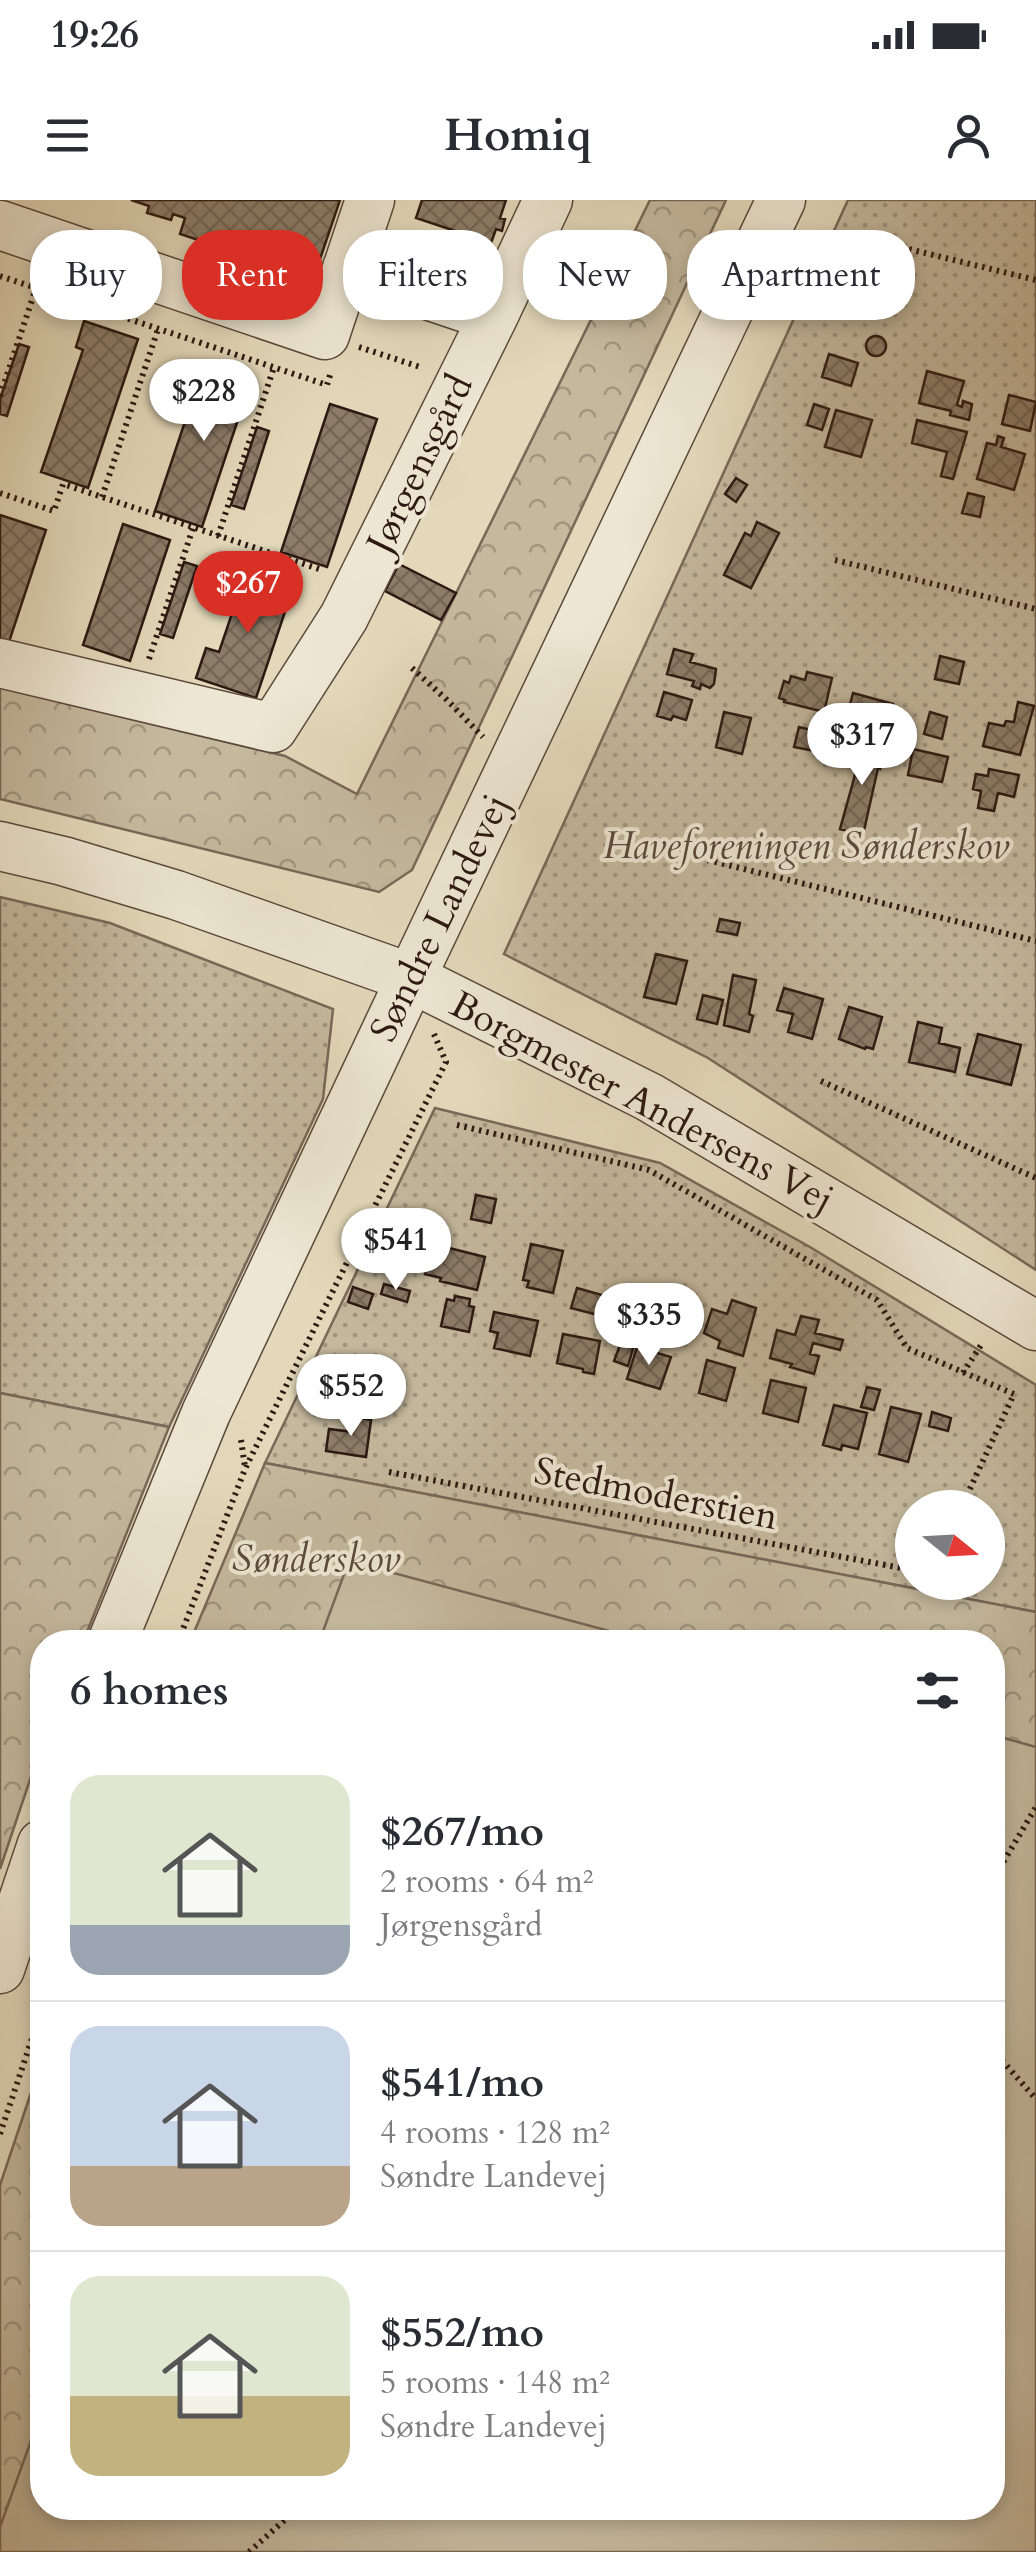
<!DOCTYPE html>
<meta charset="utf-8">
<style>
:root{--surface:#fff;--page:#f7f7f7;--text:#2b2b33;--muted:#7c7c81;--line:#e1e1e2;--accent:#d93025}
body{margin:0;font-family:Cardo,serif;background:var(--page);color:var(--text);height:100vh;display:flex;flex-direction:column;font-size:38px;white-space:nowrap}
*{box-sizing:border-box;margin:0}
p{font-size:32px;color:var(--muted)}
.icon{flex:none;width:55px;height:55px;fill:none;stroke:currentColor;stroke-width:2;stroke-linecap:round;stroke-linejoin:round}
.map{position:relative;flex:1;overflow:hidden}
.drawer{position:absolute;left:30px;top:1430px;width:975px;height:890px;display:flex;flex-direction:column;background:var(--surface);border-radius:40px;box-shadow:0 5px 15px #0003}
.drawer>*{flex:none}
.guide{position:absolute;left:30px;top:30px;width:978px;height:90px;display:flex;gap:20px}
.needle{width:65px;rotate:108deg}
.buttons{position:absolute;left:895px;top:1290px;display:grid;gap:20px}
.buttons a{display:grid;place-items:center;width:110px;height:110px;border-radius:50%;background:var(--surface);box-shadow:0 5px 15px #0003;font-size:50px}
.price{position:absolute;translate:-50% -85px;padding:0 22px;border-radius:35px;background:#fff;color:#222;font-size:32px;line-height:65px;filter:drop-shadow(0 2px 5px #0008)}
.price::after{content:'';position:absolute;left:50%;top:60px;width:30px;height:22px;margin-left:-15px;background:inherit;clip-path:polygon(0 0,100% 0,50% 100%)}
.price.selected{background:var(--accent);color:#fff}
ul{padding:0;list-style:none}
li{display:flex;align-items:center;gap:30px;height:250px;padding:0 40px}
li+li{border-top:2px solid var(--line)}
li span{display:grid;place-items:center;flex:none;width:280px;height:200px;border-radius:30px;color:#555}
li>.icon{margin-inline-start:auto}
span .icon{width:120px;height:120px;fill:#fffc;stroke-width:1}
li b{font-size:42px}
h2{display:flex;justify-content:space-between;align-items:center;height:120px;padding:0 40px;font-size:42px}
.pill{padding:0 35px;border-radius:40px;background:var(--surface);box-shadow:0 5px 15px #0003;font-size:35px;line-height:90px}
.pill.selected{background:var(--accent);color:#fff}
.status{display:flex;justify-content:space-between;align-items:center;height:70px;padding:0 50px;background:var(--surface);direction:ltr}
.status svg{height:28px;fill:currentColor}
header{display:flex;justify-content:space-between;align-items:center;height:130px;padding:0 40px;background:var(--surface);font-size:45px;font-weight:700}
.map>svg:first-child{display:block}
.grass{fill:url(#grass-dots);stroke:#786858;stroke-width:2.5;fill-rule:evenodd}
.forest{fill:url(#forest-crowns);stroke:#786858;stroke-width:2.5}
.park{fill:#c4b89d;stroke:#786858;stroke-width:2.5}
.building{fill:url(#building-cross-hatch);stroke:#2d1912;stroke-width:2.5}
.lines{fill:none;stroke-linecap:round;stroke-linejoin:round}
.minor-casing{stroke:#5a493c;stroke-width:51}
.path{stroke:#2d1912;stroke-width:6;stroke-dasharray:2.5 5;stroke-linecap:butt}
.minor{stroke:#ede6d2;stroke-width:48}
.labels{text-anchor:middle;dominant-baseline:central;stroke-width:8;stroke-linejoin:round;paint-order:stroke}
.street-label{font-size:38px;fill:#2d1912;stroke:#ede6d2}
.park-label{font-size:38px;font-style:italic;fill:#5a493c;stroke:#ede6d2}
</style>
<div class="status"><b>19:26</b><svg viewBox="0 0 49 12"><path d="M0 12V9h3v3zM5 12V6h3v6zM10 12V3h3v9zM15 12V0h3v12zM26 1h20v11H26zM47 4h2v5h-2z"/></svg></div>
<header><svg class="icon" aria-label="menu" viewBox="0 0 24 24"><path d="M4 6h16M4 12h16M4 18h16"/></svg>Homiq<svg class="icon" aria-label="person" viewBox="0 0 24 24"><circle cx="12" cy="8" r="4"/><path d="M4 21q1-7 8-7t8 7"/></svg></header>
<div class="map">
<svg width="1036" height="2352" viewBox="0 0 1036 2352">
<defs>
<pattern id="grass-dots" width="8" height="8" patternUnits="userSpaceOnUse" patternTransform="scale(2.5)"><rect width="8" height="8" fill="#c4b89d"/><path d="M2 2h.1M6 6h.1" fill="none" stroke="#a0957f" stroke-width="1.8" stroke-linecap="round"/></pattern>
<pattern id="forest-crowns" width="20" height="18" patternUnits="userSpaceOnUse" patternTransform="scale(2.5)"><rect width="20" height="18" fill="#c4b89d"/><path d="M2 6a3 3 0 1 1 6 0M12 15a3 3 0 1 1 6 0" fill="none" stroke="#a0957f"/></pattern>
<pattern id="building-cross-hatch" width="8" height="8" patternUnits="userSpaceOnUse" patternTransform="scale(2.5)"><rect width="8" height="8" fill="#8c7d69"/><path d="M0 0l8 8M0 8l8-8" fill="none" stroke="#736655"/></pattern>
</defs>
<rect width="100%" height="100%" fill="#e3d9ba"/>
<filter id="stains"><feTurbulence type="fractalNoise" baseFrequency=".002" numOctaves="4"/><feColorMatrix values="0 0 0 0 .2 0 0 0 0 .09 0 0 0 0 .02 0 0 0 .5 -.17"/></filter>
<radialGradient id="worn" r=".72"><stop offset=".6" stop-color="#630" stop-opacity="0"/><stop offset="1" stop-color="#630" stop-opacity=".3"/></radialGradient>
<path class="grass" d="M848 0H1036V1070L708 858 504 754Z
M0 697 110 723 333 809 323 899 169 1227 0 1193Z
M435 908 660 963 810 1047 1036 1185V1412L265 1263ZM912 1308H988V1382H912Z"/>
<path class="forest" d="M650 0H726L412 670 379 692 0 599V487L285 556 357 594Z
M0 1193 169 1227 83 1442H42V1544L0 1669Z
M265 1263 1036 1412V2352H0V1985L42 1860V2308H992V1442H190Z"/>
<path class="park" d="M349 1361 650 1442H319Z
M993 1535 1036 1547V2352H0V2327L42 2210V2308H992Z"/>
<path class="building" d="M131 0H340L319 62 277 48 275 55 251 47 254 41 230 33 225 49 180 34 185 18 173 14 171 20 147 13 149 6Z
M422 0H506L500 18 505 19 502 31 496 29 491 43 416 18Z
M84 121 138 139 88 288 41 272 83 150 76 147Z
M866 146a10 10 0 1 1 20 0a10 10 0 1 1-20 0Z
M19 144 29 147 7 216 0 214V199Z
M829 154 858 163 851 186 822 177Z
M205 162 252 178 202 327 155 311Z
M927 171 964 181 957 205 962 207 963 201 972 204 969 220 950 215 951 211 919 203Z
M1009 195 1036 202 1030 231 1002 224Z
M330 204 377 219 327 367 281 352Z
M814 204 829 209 822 230 807 225Z
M836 210 872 220 861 257 825 247Z
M917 220 967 232 953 279 941 276 947 252 912 243Z
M257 227 269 231 244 309 231 305Z
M998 236 1004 238 1001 247 1025 254 1014 290 977 279 987 243 996 245Z
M736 278 747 285 736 302 725 294Z
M968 293 984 297 980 317 962 313Z
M0 315 46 330 9 442 0 439Z
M757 322 779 333 751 388 724 375 745 333 751 336Z
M123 324 170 340 130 461 83 445Z
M184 362 197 366 173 438 160 434Z
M399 364 456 393 441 420 385 391Z
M247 369 294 385 256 498 196 478 206 448 219 452Z
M674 449 693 454 690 462 716 469 714 484 710 488 701 484 700 489 692 486 694 481 667 474Z
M940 456 964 462 959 484 935 479Z
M807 472 832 478 824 512 784 502 785 500 779 498 784 481 789 483 791 476 805 480Z
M664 492 692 500 686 520 673 516 671 520 657 516Z
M853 493 893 504 888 523 848 512Z
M1018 502 1034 506 1020 555 983 546 989 523 1004 526 1006 521 1014 522Z
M724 512 751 518 742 554 716 547Z
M930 512 947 517 942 539 924 534Z
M799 527 827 534 825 542 818 540 815 551 794 547Z
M860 543 885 549 880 569 878 568 863 635 840 629 858 564H855Z
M913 549 948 557 942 582 908 575Z
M989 569 1019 575 1014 597 998 593 994 611 978 608 981 591 973 589 976 574 988 576Z
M720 719 740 723 737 735 717 731Z
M656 754 687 761 676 804 644 797Z
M733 775 756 780 749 814 753 816 749 832 724 825Z
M784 788 823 799 812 839 788 832 793 814 777 810Z
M703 795 723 800 717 824 697 819Z
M849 807 882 817 873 849 866 847 865 849 839 839Z
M918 822 942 828 939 843 960 848 955 872 909 862Z
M978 834 1021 845 1011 885 967 874Z
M476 995 496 999 491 1023 471 1019Z
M385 1031 410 1037 406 1054 381 1048Z
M433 1044 485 1057 477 1090 440 1081 441 1078 425 1074Z
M531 1044 563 1051 553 1093 527 1087 529 1081 523 1080Z
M384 1084 410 1091 407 1102 381 1094Z
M353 1087 373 1094 368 1109 348 1102Z
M577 1088 616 1099 613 1109 604 1107 602 1116 571 1108Z
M455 1096 470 1099 469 1106 474 1107 469 1132 441 1126 447 1099 454 1101Z
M732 1100 756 1108 743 1156 718 1148 720 1141 704 1133 712 1109 727 1114Z
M657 1102 690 1112 681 1142 648 1133Z
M494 1112 538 1121 530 1156 494 1148 498 1133 490 1131Z
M801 1116 819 1120 815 1133 843 1140 840 1150 813 1143 810 1154 819 1156 814 1174 790 1167 792 1164 770 1158 777 1130 795 1135Z
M563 1134 600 1141 594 1174 583 1172V1169L557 1163Z
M622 1140 634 1145 628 1166 614 1161Z
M637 1147 671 1157 660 1189 627 1179Z
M707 1160 735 1168 726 1201 699 1193Z
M771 1180 806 1188 798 1222 763 1213Z
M867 1187 880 1190 874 1210 861 1207Z
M834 1205 867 1213 858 1249 842 1245 841 1250 823 1245Z
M891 1207 921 1214 908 1262 879 1254Z
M932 1212 951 1218 948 1231 929 1226Z
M356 1217 371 1220 366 1257 326 1251 329 1229 353 1232Z"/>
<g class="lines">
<defs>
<path id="minor" d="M0 25 325 135 370 0
M347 68 493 117
M0 463 273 528 344 417 493 117 548 0
M0 646 63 661 176 695 411 778 649 897 1036 1126
M112 1442 206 1213 411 778 781 0
M0 1769 42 1644"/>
</defs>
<use href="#minor" class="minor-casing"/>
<path class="path" d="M880 42 1036 80
M0 76 327 185 330 175
M359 147 423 168
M0 196 36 88
M0 293 54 311 63 284 322 370
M102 297 158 129
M218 336 274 167
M835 360 1036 409
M149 459 193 328
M412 468 447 500 483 537
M671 651 1036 741
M821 881 1036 978
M457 925 649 970 877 1100 907 1148 1014 1194 961 1308
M963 1173 983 1142
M241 1240 245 1267
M389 1272 912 1370
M178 1442 245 1269 446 862 434 834
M992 1681 1036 1607
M992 1849 1036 1899
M0 1934 42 1809
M249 2352 298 2308"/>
<use href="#minor" class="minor"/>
</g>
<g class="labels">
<g class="street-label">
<text transform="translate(420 264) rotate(-64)">Jørgensgård</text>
<text transform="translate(440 718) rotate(-64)">Søndre Landevej</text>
<text transform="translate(642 902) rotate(28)">Borgmester Andersens Vej</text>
<text transform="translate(656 1294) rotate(11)">Stedmoderstien</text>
</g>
<g class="park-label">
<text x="806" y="646">Haveforeningen Sønderskov</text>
<text x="316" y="1359">Sønderskov</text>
</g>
</g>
<rect width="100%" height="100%" filter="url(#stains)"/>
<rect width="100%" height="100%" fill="url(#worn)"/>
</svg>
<div class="buttons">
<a><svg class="needle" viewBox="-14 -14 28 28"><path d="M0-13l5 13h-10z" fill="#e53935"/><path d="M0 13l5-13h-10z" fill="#7c7c81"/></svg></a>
</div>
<b class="price" style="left:204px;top:244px">$228</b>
<b class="price selected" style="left:248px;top:436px">$267</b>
<b class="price" style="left:862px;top:588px">$317</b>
<b class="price" style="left:396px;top:1093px">$541</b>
<b class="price" style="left:649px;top:1168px">$335</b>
<b class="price" style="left:351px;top:1239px">$552</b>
<div class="guide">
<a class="pill">Buy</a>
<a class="pill selected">Rent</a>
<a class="pill">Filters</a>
<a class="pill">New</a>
<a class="pill">Apartment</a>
</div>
<section class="drawer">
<h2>6 homes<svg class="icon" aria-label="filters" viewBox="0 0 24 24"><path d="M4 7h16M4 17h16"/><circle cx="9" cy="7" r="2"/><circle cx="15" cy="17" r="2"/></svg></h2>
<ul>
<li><span style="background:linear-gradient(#dfe7d0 75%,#9aa5b1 0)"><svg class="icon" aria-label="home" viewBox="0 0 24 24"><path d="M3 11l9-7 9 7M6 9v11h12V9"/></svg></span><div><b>$267/mo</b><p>2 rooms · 64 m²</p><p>Jørgensgård</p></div></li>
<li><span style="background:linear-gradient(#c9d6e8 70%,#b9a48a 0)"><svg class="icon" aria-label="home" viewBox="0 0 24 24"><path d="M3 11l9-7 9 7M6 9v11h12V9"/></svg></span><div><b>$541/mo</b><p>4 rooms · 128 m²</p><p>Søndre Landevej</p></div></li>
<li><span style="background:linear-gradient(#dfe7d0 60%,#c2b280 0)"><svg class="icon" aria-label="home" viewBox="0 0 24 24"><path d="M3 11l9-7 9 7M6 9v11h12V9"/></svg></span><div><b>$552/mo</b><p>5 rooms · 148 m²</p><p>Søndre Landevej</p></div></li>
</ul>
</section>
</div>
